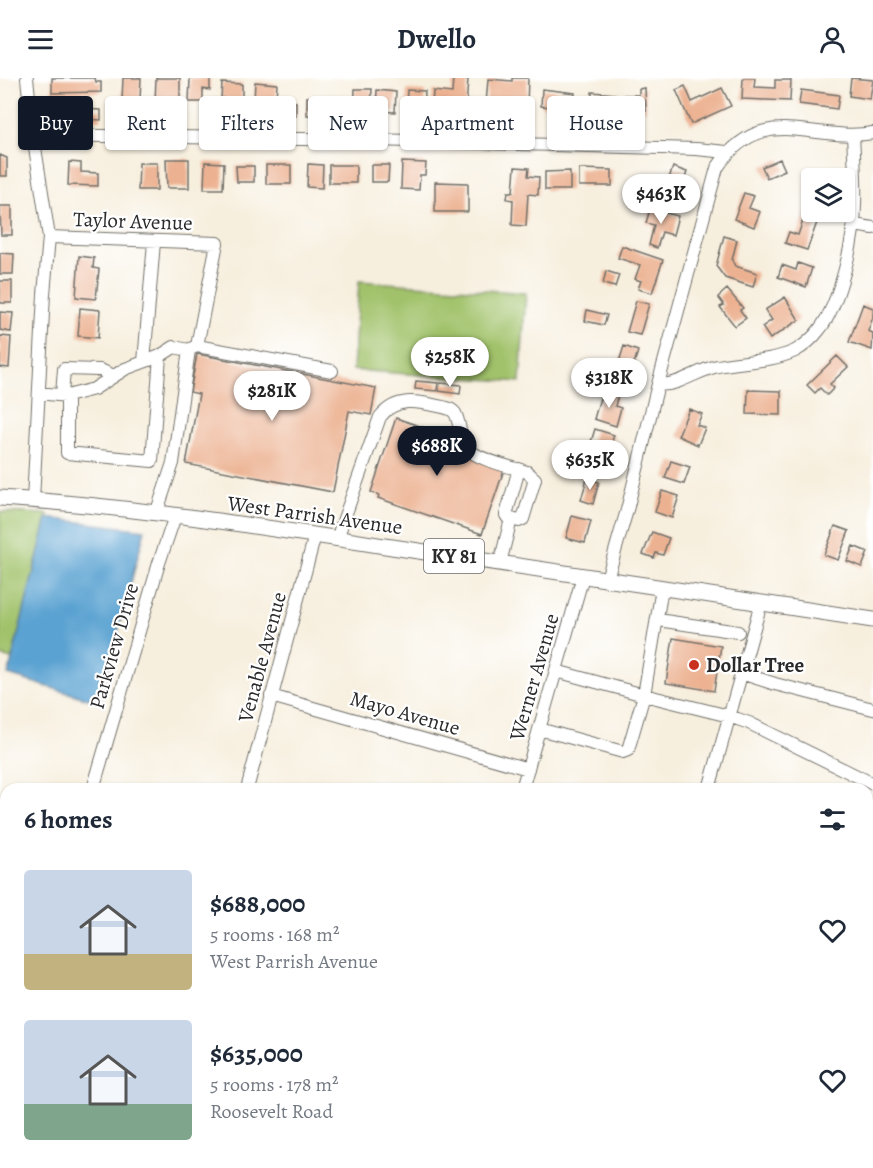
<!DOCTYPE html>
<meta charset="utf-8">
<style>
:root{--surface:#fff;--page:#f2f2f3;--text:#1f2937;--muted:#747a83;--accent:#111827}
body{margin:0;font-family:Alegreya,serif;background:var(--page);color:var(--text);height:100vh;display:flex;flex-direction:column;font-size:22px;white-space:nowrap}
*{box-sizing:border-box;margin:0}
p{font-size:20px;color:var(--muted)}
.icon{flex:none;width:33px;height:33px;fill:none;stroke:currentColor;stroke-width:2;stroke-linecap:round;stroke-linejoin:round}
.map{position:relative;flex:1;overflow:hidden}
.details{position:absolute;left:0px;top:705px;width:873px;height:386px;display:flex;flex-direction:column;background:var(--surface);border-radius:18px 18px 0 0;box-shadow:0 2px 4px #0004}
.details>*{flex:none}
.hud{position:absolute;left:18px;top:18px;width:837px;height:54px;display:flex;gap:12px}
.fabs{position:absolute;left:801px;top:90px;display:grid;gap:12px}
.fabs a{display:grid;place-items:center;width:54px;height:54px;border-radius:6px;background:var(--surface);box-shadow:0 2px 4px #0004;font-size:30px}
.price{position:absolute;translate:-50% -51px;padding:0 14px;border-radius:21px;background:#fff;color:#222;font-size:20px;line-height:39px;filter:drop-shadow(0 2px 3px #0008)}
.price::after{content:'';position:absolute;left:50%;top:36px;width:18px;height:14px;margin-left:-9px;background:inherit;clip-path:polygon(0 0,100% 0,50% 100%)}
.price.selected{background:var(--accent);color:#fff}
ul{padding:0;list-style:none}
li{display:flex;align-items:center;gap:18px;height:150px;padding:0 24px}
li span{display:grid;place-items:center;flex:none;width:168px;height:120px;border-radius:6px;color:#555}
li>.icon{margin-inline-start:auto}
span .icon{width:72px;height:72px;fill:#fffc;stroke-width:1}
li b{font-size:26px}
h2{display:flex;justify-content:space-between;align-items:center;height:72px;padding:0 24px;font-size:26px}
.tag{padding:0 21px;border-radius:6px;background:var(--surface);box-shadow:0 2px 4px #0004;font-size:21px;line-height:54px}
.tag.selected{background:var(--accent);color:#fff}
header{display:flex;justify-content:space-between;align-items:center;height:78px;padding:0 24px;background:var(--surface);font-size:27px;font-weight:700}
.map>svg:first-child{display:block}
.green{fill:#a1c26b;stroke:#66764b;stroke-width:1.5}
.water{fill:#5aa2d1;stroke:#42667e;stroke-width:1.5}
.building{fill:#ecb190}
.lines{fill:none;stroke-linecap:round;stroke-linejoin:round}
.minor-casing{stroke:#72706a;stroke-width:14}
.major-casing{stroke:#72706a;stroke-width:17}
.minor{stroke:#fff;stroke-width:12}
.major{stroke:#fff;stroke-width:15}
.poi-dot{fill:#c8321e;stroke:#fff;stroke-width:2}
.labels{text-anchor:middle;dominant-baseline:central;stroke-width:4.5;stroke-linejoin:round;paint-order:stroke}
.shield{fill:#fff;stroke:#6b6b6b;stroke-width:1.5}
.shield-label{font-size:20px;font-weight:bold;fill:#2b2b2b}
.street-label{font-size:21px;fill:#2b2b2b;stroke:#fff}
.poi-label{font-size:21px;font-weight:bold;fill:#2b2b2b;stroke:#fff;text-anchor:start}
</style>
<header><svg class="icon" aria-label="menu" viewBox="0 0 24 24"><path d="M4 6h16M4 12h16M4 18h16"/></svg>Dwello<svg class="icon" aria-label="person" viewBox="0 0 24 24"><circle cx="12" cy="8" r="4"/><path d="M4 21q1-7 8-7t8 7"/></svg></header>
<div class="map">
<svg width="873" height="1090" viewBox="0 0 873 1090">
<rect width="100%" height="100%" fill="#fff"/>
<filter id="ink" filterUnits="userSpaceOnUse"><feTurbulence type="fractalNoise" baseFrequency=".0167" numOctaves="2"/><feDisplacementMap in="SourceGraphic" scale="12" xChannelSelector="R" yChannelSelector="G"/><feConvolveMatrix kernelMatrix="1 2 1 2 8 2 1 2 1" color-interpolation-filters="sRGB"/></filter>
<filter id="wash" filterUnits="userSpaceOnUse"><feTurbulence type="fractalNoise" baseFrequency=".008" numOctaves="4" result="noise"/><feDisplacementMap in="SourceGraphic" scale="24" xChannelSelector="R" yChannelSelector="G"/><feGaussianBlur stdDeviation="1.35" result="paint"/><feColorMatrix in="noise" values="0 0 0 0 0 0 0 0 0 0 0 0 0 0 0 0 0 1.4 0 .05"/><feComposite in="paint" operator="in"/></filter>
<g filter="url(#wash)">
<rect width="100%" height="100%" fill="#f7efde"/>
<path class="green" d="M359 203 526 215 520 304 353 292Z
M0 434 48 436 12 581 0 578Z
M867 890 873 894V1090H682L684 1084H867Z"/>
<path class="water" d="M47 440 145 452 99 624 8 597Z"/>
<g id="blocks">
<path class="building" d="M52 0H95L96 4H101V14L52 15Z
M123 0H141L140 22H122Z
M156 0H180V24H155Z
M190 0H210V12L203 11V24H189Z
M453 0 468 1 466 31 432 29 433 13 452 15Z
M512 0H528L527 28 486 26 488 1 512 3Z
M743 0H755L754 9 775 10V2H791L790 23 742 21Z
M851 0 873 2 870 21 849 18Z
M255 4 277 6 275 34 265 33V23L254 22Z
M222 5 242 6V26H231V21L221 20Z
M685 8 692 24 722 10 731 28 691 46 676 12Z
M645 10 646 33 624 34V17H639V11Z
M355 11H372L371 33H354Z
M542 11 575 15 573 31 541 28Z
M377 12 396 14 395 34 376 33Z
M407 12 425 13 424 31 406 30Z
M801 12 839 17 837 31 799 26Z
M592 14 615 16 614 34 591 32Z
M307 19H325V38L307 37Z
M280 23 296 24V38L280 37Z
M67 24 83 25V31L101 32V42L66 40Z
M0 77 7 80V98H0Z
M166 81H189V110H167Z
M780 81 785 92 767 100 762 89Z
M69 84 81 85V94L98 95V108L68 107Z
M205 84 224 85 223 111H204Z
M402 84 426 85 425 97H420L419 112 401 111Z
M139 85H157V112H138Z
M308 86 323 87 322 110 307 109Z
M266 87H291V106H266Z
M329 87H356V105H329Z
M371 87H389L388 104H371Z
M236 88H254V104H237Z
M515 89 529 90 528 98 539 99 538 117 528 116 526 148 512 147 513 122 507 121 508 114H513Z
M673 89 687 94 675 128 661 123Z
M820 89 822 100H812L811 111 806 92Z
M579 91 612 92V108H579Z
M570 93V112H545V94Z
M435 104 468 105V134H435Z
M744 115 754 118 749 130 760 134 754 149 734 141Z
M0 128H12V157H1Z
M650 131 678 138 673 157 662 154 657 170 649 167 654 147 646 145Z
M806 134 819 139 807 172 785 165 789 154 798 157Z
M724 158 737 162 732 182 735 188 757 195 753 209 725 200 716 188Z
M622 168 663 182 652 215 638 211 641 203 635 201 640 187 618 180Z
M0 175 14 176 13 196H0Z
M79 178 94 180 93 190 99 191 96 221 76 219Z
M798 185 812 190 806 209 778 199 782 187 796 192Z
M606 193 619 197 615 209 603 206Z
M0 203H12V225H0Z
M727 211 743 230 740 232 746 240 735 248 720 229 724 227 718 219Z
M785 219 799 242 770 261 762 249 772 242 765 232Z
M636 223 649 226 640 257 627 254Z
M863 226 873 230V239L868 253 873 255 872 272 849 264Z
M80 230 100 232 98 260 78 258Z
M587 232 607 237 604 247 585 243Z
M0 234 13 235 11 254 0 252Z
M0 258 11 259 9 290 0 289Z
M624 268 638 273 629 302 615 297Z
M197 276 376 310 371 337 349 333 333 414 186 386 199 316 190 314Z
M837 278 848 289 830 306 834 310 827 317 820 310 815 315 807 307Z
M416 303 438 305 437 313 415 311Z
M440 305 461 307 460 316 439 313Z
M610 311 619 313 615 328 621 330 616 348 594 341 600 320 606 322Z
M748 312 781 313V337L747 336Z
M689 331 702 336 697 347 705 350 698 367 678 358Z
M396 340 431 352 428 358 437 361 440 351 459 357 453 376 460 378 461 374 505 389 482 456 378 420 379 417 371 414Z
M595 351 614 357 603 392 584 386Z
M671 383 690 389 684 406 665 400Z
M587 401 599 404 593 426 581 422Z
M662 413 679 418 672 440 655 434Z
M572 438 591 443 585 465 566 460Z
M835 448 849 453 838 482 824 477Z
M652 454 669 460 663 477 656 475 654 480 643 476Z
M853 468 868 474 862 489 847 483Z
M673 560 721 568 714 613 666 605Z"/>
</g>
</g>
<g filter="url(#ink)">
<use href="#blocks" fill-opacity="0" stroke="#72706a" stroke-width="1.5"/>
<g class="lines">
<defs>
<path id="minor" d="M27 0 33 57 49 159 44 216 33 422
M33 57 374 62 696 71 727 74
M854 147 873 150
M49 159 217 165 197 268
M190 271 197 268 332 293
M144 284 154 164
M658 306C676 310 699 291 718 288 743 283 771 284 795 273 804 268 813 260 819 252 840 226 855 159 855 126 856 103 854 79 853 57
M39 315 67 318V375L152 383 160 278 125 291 94 311 67 318
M62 317 64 291 100 292 114 298
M156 436 173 385 189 272 174 269 160 278
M339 461 340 452 380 339C396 319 416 323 438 328 444 329 451 330 455 335 461 346 459 361 467 370 477 382 512 389 527 394L535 401 523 441 519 443 508 440 506 437 519 391
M500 485 511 441
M607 501 627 432 658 306 717 90C762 23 811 65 873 55
M662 510 644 617 729 638 749 645 873 706
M658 542 738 554
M741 595 775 606 873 631
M271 618 528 691
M539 651 623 674 628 672 644 617 556 593
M93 711 159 485 175 438
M247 711 315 457
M522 711 583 498
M709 711 761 525
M0 795 6 797
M0 808 6 810
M867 886 873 889
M0 934 6 914
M0 1007 6 1009
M261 1084 280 1090
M0 1086 6 1064
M137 1090 138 1084
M414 1090 415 1084
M601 1090 603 1084"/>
<path id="major" d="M0 420C131 428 262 449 392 469 552 493 713 517 873 542"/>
</defs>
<use href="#minor" class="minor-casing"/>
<use href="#major" class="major-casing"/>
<use href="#minor" class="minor"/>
<use href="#major" class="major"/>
</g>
</g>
<circle class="poi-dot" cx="694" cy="587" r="6"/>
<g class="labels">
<rect class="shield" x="424" y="461" width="60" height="34" rx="4.5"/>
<g class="shield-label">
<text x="454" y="478">KY 81</text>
</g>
<g class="street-label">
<text transform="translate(133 143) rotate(2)">Taylor Avenue</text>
<text transform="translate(315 437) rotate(8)">West Parrish Avenue</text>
<text transform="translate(114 568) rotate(-74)">Parkview Drive</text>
<text transform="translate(262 579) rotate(-75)">Venable Avenue</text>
<text transform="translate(534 599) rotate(-74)">Werner Avenue</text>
<text transform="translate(405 635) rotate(16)">Mayo Avenue</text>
</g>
<g class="poi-label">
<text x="706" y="587">Dollar Tree</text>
</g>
</g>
</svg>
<div class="fabs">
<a><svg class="icon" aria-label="layers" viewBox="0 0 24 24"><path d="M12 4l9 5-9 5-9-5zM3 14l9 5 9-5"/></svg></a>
</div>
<b class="price" style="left:661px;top:147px">$463K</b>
<b class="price" style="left:450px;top:310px">$258K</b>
<b class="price" style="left:609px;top:331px">$318K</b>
<b class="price" style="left:272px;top:344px">$281K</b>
<b class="price selected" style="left:437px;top:399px">$688K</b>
<b class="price" style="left:590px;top:413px">$635K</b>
<div class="hud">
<a class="tag selected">Buy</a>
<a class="tag">Rent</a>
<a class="tag">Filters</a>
<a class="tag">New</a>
<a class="tag">Apartment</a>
<a class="tag">House</a>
</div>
<section class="details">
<h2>6 homes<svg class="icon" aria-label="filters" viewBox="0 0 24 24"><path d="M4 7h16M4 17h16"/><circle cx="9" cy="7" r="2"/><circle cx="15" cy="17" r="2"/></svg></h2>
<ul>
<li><span style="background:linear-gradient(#c9d6e8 70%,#c2b280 0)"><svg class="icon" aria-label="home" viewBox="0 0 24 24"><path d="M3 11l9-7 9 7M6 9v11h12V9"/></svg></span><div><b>$688,000</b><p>5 rooms · 168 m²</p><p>West Parrish Avenue</p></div><svg class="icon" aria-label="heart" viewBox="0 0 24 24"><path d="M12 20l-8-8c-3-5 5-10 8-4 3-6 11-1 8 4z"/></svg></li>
<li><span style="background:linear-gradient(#c9d6e8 70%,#7fa58c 0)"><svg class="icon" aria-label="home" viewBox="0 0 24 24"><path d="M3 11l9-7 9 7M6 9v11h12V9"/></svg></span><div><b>$635,000</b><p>5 rooms · 178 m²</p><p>Roosevelt Road</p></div><svg class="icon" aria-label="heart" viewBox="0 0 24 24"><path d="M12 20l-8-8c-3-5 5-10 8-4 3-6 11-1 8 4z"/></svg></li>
</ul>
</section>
</div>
